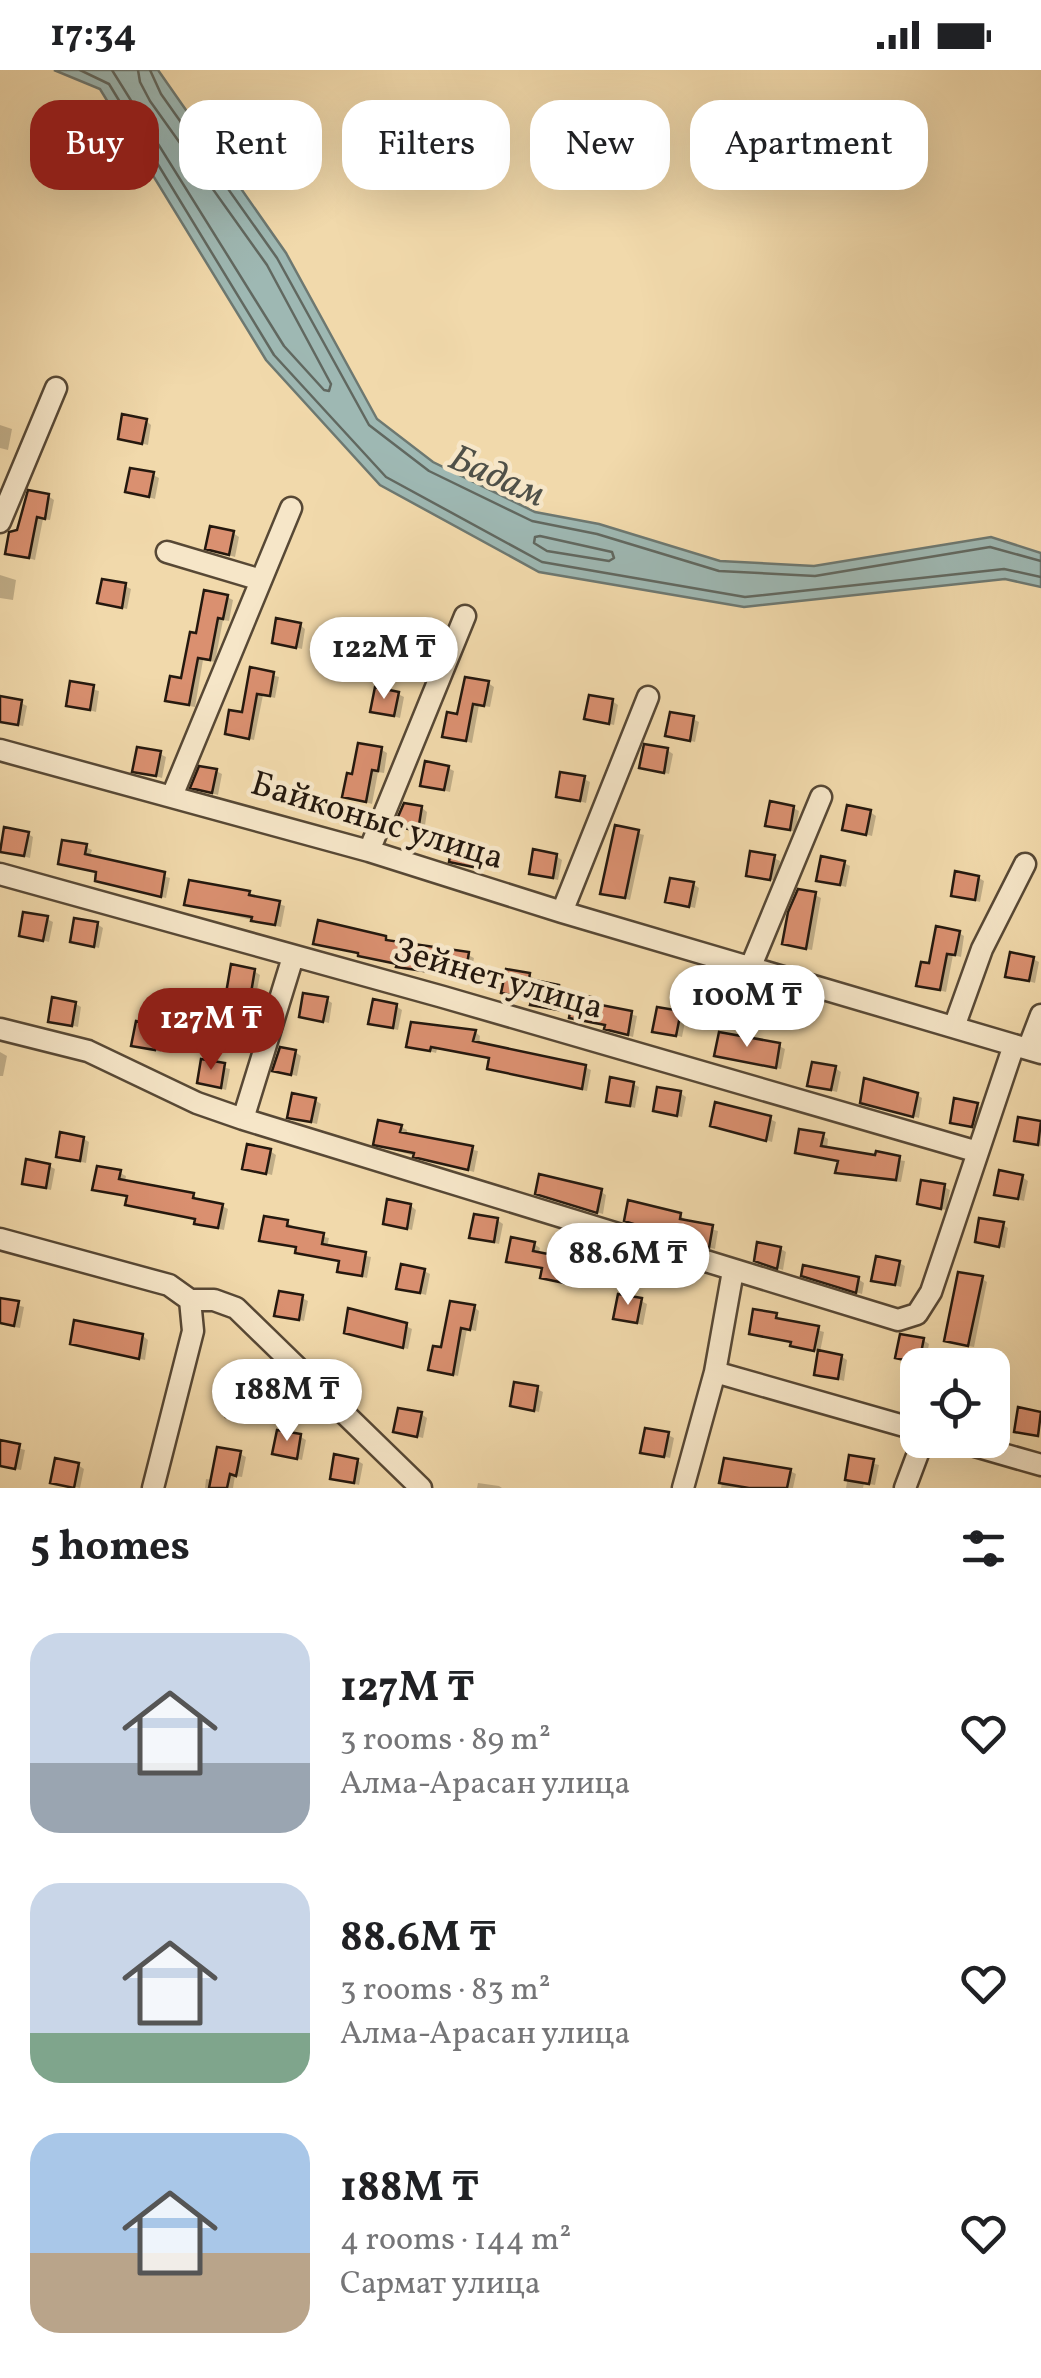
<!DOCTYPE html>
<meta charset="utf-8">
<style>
:root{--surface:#fff;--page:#f6f6f6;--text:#202124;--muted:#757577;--accent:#8f2418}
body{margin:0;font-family:Vollkorn,serif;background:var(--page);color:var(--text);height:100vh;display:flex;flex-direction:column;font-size:38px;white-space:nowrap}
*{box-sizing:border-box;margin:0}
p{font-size:32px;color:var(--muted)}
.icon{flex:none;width:55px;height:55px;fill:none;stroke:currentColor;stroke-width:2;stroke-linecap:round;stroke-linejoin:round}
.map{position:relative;height:1418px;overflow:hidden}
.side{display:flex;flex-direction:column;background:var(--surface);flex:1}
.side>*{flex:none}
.top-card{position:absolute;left:30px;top:30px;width:982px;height:90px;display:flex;gap:20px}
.tools{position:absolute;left:900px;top:1278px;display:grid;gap:20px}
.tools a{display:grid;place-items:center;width:110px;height:110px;border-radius:20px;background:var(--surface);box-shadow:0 10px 40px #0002;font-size:50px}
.price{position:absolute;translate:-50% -85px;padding:0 22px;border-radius:35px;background:#fff;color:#222;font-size:32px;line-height:65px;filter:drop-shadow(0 2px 5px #0008)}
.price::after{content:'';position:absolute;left:50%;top:60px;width:30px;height:22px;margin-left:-15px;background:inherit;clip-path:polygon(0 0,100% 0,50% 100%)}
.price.on{background:var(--accent);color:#fff}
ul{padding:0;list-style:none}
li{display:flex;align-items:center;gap:30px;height:250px;padding:0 30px}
li span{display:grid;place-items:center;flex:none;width:280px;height:200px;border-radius:30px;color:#555}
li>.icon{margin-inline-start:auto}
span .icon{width:120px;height:120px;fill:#fffc;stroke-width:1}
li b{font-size:42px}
h2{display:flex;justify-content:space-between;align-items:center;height:120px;padding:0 30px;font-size:42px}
.tag{padding:0 35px;border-radius:30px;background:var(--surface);box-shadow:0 10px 40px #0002;font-size:35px;line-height:90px}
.tag.on{background:var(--accent);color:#fff}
.status{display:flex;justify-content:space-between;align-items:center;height:70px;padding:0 50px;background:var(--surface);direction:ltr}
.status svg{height:28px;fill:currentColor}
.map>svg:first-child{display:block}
.water{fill:#9eb8b3;stroke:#6d7871;stroke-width:2.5}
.shadow{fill:#0003}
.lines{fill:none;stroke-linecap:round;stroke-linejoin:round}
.shore{stroke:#616860;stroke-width:2.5}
.building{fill:#da9070;stroke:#24180e;stroke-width:2.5}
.minor-casing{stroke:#574835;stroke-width:25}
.minor{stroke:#f6e6c8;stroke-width:20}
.labels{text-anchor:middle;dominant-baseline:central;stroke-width:9;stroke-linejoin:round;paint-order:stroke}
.street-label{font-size:35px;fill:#24180e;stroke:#f6e6c8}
.water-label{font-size:38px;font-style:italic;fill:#4f5048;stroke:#f6e6c8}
</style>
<div class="status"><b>17:34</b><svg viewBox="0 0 49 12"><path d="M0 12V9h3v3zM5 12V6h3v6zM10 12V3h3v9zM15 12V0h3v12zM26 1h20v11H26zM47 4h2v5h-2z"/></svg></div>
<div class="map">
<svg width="1041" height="1418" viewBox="0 0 1041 1418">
<rect width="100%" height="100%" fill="#f1d9ab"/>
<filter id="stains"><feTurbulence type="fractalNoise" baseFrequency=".002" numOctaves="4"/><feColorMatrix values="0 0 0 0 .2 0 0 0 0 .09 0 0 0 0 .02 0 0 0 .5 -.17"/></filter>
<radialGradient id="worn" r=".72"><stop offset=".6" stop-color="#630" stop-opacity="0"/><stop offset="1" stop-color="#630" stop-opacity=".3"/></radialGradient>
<path class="water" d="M54 0H158L286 183 377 349 433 392 535 442 599 454 720 491 814 496 991 467 1041 483V517L1005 509 744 537 539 502 380 415 266 290 100 19Z"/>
<path class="shadow" d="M146 351 151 355 148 375 121 368Z
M0 355 12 359 8 380 0 378Z
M153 405 159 408 155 429 128 421Z
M48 426 54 430 50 450 43 449 35 490 8 482Z
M233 463 239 467 235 487 214 481Z
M0 505 16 510 13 530 0 528Z
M125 516 131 519 127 539 100 532Z
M227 527 233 530 229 551 223 550 215 592 203 590 195 637 173 633 168 629 183 611 198 566Z
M300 555 305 559 302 579 275 572Z
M420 568 426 571 422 591 395 584Z
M252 600 279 607 275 628 263 625 254 670 227 663 244 645Z
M488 613 494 617 490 637 479 635 472 673 445 666Z
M72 614 99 621 96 642 68 634Z
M398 624 404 627 400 648 373 640Z
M612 631 618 635 614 655 587 648Z
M21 633 27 636 23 656 0 651Z
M693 649 699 652 695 672 668 665Z
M382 680 387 683 384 703 378 702 372 734 345 726 354 707Z
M667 680 673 684 669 704 642 697Z
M160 684 166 687 162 708 135 700Z
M448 698 454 701 450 722 423 715Z
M216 701 222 704 218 725 199 720Z
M584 709 590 712 586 733 559 725Z
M422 738 427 742 424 762 397 755Z
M793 738 799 741 795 762 768 754Z
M870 742 876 746 872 766 845 759Z
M617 758 644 765 630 830 603 822Z
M28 764 33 767 30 788 3 780Z
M476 775 482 778 478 799 451 790Z
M86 777 92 780 90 787 170 808 166 828 103 813 97 810 99 803 61 793Z
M556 786 562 790 558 810 531 803Z
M774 788 780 791 776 811 749 804Z
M844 793 850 796 846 817 819 809Z
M979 808 984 811 980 832 953 825Z
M693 814 699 818 695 838 668 831Z
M249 824 285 836 281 857 187 834Z
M815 825 821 828 812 880 791 876 785 873Z
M47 849 53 852 49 872 22 865Z
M97 854 103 858 99 878 72 871Z
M959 863 964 866 961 887 953 885 946 922 919 915Z
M385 869 468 885 474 888 470 908 405 899 400 895 316 873Z
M1033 889 1039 892 1035 913 1008 905Z
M254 901 260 905 256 925 251 924 243 964 216 957 226 938Z
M529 905 535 909 534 912 558 917 564 920 563 924 597 930 602 933V937L637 946 633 967 612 961 607 956 577 950 571 947 572 943 539 937 533 933 534 930 504 922Z
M327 930 332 933 329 953 302 946Z
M76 934 81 937 78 957 50 950Z
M396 936 402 940 398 960 371 953Z
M680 944 686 947 682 967 655 960Z
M159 958 165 961 161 982 134 975Z
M475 962 480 966 479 975 585 997 591 1000 587 1021 496 1001 490 998 492 988 437 979 436 983 409 975Z
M779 976 785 979 781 999 717 985Z
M0 982 7 986 3 1006H0Z
M295 982 301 986 297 1006 275 1000Z
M203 992 230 999 226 1020 200 1012Z
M835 998 841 1002 837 1022 810 1015Z
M633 1014 639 1017 635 1038 608 1030Z
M680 1023 686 1027 682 1047 655 1040Z
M917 1025 922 1028 919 1048 862 1032Z
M315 1030 321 1034 317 1054 290 1047Z
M956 1031 983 1038 978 1059 952 1052Z
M770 1049 776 1052 772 1072 713 1055Z
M1020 1049 1041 1053V1076L1017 1070Z
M401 1057 407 1060 406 1066 478 1081 474 1102 382 1077Z
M823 1066 828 1069 827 1079 905 1091 901 1112 844 1105 838 1102 840 1092 798 1082Z
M84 1069 89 1072 86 1093 58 1086Z
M270 1081 276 1085 272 1105 245 1098Z
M49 1096 55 1099 51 1120 24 1113Z
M120 1103 126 1106 125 1112 193 1125 198 1131 222 1136 228 1139 224 1160 202 1156 197 1149 134 1137 128 1134 129 1127 95 1119Z
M1022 1107 1028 1111 1024 1131 997 1124Z
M944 1117 950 1120 946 1140 919 1133Z
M601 1122 606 1125 603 1144 543 1126Z
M411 1136 416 1140 412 1160 386 1153Z
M680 1146 685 1149V1152L718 1161 715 1179 632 1154Z
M497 1150 503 1154 499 1174 472 1167Z
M287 1153 293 1156 292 1160 329 1168 327 1177 371 1187 367 1208 340 1201 342 1192 304 1185 298 1182V1178L262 1169Z
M1003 1155 1008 1158 1005 1178 978 1171Z
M534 1174 540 1178 538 1185 573 1194 570 1214 542 1207 544 1199 509 1191Z
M781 1179 786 1182 783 1200 762 1193Z
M899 1193 905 1196 901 1217 874 1209Z
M424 1201 430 1204 426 1225 399 1217Z
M810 1208 858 1209 864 1213 862 1224Z
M982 1209 987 1212 974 1277 952 1273 947 1270Z
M302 1228 308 1231 304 1251 277 1244Z
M0 1231 24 1237 20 1258 0 1254Z
M641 1231 647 1234 643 1255 616 1248Z
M474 1237 479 1241 476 1261 467 1259 458 1306 431 1299Z
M755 1242 824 1262 820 1282 793 1275Z
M406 1256 412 1259 408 1279 352 1265Z
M143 1266 148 1270 145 1290 73 1273Z
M923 1270 929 1274 925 1294 898 1287Z
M842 1287 847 1290 844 1311 817 1303Z
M537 1319 543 1322 539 1342 512 1335Z
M254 1330 260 1333 256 1353 229 1346Z
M421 1344 427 1348 423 1368 396 1361Z
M668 1365 674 1368 670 1388 643 1381Z
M301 1367 306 1370 302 1390 275 1383Z
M0 1373 25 1380 21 1400 0 1396Z
M240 1384 246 1387 242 1407 235 1406 233 1418H205L206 1409 213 1410Z
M851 1388 879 1395 875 1415 864 1413 863 1418H846Z
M358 1391 363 1394 359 1415 332 1408Z
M726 1391 790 1401 796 1404 793 1418H721Z
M78 1395 84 1399 80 1418 53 1412Z
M478 1413 499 1416 502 1418H477Z"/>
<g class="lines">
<path class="shore" d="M80 0 109 14 274 285 386 407 542 492 745 527 1004 499 1041 507
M112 0 284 276 324 320 329 321 331 314 267 195 150 31 140 12 138 0
M150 0 161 24 277 188 369 355 429 401 532 451 597 464 719 501 815 506 990 477 1041 491
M540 466 612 482 614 488 609 491 547 481 534 473 535 467Z"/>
</g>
<path class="building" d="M122 344 147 349 142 374 118 369Z
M130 398 154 402 149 427 125 422Z
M28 420 49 424 45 449 37 447 29 488 5 484 9 462 17 460Z
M210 456 234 461 229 485 205 479Z
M102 509 126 513 122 538 97 533Z
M204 520 228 525 223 549 218 548 210 590 198 588 189 635 165 631 170 606 181 608 190 562 196 563Z
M276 548 301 553 296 578 272 573Z
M396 561 421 565 416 590 392 586Z
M250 597 274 602 270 626 257 624 249 669 225 664 229 640 242 642Z
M465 607 489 611 484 636 473 634 466 671 442 667 447 642 457 644Z
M70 611 94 615 90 640 66 636Z
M375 617 399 622 394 646 370 642Z
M589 625 613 629 609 654 584 649Z
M0 626 22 630 18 655 0 652Z
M670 642 694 646 690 671 665 666Z
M358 673 382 677 378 701 372 700 366 732 342 727 347 703 352 704Z
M644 674 668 678 664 703 639 698Z
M137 677 161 681 156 706 132 702Z
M425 691 449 696 444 720 420 716Z
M199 696 217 699 212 723 190 718Z
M560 702 585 706 580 731 556 727Z
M770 731 794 736 790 760 765 756Z
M404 733 422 736 418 761 394 756Z
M847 735 871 740 866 765 842 760Z
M615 755 639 760 625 828 600 824Z
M4 757 29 762 24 786 0 782Z
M453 768 477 773 473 797 449 792Z
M62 770 87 774 85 784 165 802 161 827 95 811 96 802 58 794Z
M533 779 557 784 553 808 529 804Z
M750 781 775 785 770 810 746 806Z
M821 786 845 791 840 815 816 811Z
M955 801 979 806 975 830 951 826Z
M670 808 694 812 689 837 665 832Z
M189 810 250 821 249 825 280 831 275 855 251 851 252 847 184 835Z
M798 819 816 822 806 879 782 874 788 842Z
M23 842 48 846 43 871 19 866Z
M74 848 98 852 94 877 70 872Z
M318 850 386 866V870L469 882 465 907 396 897 397 894 358 886V883L313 874Z
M936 856 960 861 955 885 947 884 940 920 916 916 921 892 929 893Z
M1010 882 1034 887 1029 911 1005 907Z
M231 894 255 899 251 923 245 922 237 963 213 958 218 934 224 935Z
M506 899 530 903 529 909 559 915 558 921 597 928 596 934 632 941 628 965 604 959 605 955 569 948 570 942 530 935 532 929 501 923Z
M303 923 328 927 323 952 299 947Z
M52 927 76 932 72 956 48 952Z
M373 929 397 934 393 958 368 954Z
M657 937 681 941 676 966 652 962Z
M136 951 160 956 155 980 131 976Z
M411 952 476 960 473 971 586 995 582 1019 487 999 489 988 431 977 430 981 406 977Z
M719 962 780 973 776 998 714 986Z
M280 977 296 980 291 1005 272 1001Z
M201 989 225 993 221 1018 197 1013Z
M812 992 836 996 831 1020 807 1016Z
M610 1007 634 1012 630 1036 606 1032Z
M864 1008 918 1023 913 1047 860 1033Z
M657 1017 681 1021 677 1046 653 1041Z
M292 1023 316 1028 311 1052 287 1048Z
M954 1028 978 1033 972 1057 950 1053Z
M715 1032 771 1046 766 1071 710 1056Z
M1018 1047 1041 1051 1038 1075 1014 1071Z
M378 1050 402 1055 400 1062 473 1076 468 1100 413 1087 414 1083 373 1075Z
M799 1059 824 1063 821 1076 875 1085 876 1081 900 1086 896 1110 835 1103 838 1091 795 1083Z
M60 1062 84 1067 80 1091 56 1087Z
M247 1074 271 1079 266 1104 242 1099Z
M26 1089 50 1094 46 1118 22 1114Z
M97 1096 121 1100 119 1109 194 1123 193 1128 223 1134 218 1158 194 1154 195 1149 125 1135 127 1126 92 1120Z
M999 1100 1023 1105 1018 1129 994 1125Z
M539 1104 602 1119 597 1143 535 1124Z
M921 1110 945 1114 941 1139 917 1134Z
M387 1129 411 1134 407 1159 383 1154Z
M628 1130 681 1143 680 1149 713 1155 709 1178 624 1151Z
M474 1144 498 1148 494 1172 469 1168Z
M264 1146 288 1150 287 1156 324 1163 322 1174 366 1182 362 1206 337 1202 339 1191 295 1183 296 1177 259 1171Z
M979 1148 1004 1152 999 1177 975 1172Z
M511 1167 535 1172 533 1181 568 1188 564 1213 540 1208 542 1198 506 1192Z
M757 1172 781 1177 777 1199 754 1191Z
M876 1186 900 1191 895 1215 871 1211Z
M401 1194 425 1199 420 1223 396 1219Z
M803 1195 859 1207 856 1223 801 1206Z
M958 1202 983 1206 968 1276 944 1271Z
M279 1221 303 1225 299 1250 274 1246Z
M618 1224 642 1228 637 1253 613 1249Z
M0 1228 19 1231 14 1256 0 1253Z
M450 1231 475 1235 470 1260 461 1258 453 1305 428 1300 433 1276 441 1277Z
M348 1238 407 1253 403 1278 344 1263Z
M753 1239 777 1243 776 1248 819 1256 814 1281 790 1276 791 1272 749 1264Z
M74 1250 143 1264 139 1289 70 1274Z
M900 1264 924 1268 919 1293 895 1288Z
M818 1280 842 1285 838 1309 814 1305Z
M514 1312 538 1316 534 1341 510 1336Z
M231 1323 255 1327 250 1352 226 1347Z
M1018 1337 1041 1342 1038 1366 1014 1362Z
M398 1338 422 1342 417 1367 393 1362Z
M645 1358 669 1362 664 1387 640 1383Z
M277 1360 301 1364 297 1389 272 1384Z
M0 1370 20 1374 15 1399 0 1396Z
M217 1377 241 1381 236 1406 230 1404 227 1418H209Z
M334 1384 358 1389 354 1413 330 1409Z
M849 1385 874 1389 869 1414 845 1410Z
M55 1388 79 1393 74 1418 50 1413Z
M724 1388 791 1399 787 1418H749L719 1413Z"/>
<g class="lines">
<defs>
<path id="minor" d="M0 452 56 318
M167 482 261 510
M0 680 369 781 562 842 1041 983
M172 726 291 438
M369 781 465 546
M0 804 443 927 978 1082
M562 842 648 627
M751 896 821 727
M954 957 982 879 1025 794
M0 959 88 981 197 1033 243 1049 898 1250 917 1244 931 1222 1014 975
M1028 979 1041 945
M243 1049 293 887
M0 1169 169 1215 190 1230
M190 1230H214L236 1238 421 1418
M715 1302 918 1360
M954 1370 1041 1395
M153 1418 193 1261 190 1230
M683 1418 715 1302 733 1201
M905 1418 923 1370"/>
</defs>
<use href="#minor" class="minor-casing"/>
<use href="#minor" class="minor"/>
</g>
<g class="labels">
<g class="street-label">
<text transform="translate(377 752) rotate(17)">Байконыс улица</text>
<text transform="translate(498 910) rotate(16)">Зейнет улица</text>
</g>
<g class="water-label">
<text transform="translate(497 408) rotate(24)">Бадам</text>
</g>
</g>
<rect width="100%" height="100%" filter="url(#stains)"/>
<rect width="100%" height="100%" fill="url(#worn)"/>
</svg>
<div class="tools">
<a><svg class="icon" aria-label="locate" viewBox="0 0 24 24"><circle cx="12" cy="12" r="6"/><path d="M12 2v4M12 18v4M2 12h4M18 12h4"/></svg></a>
</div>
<b class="price" style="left:384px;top:632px">122M ₸</b>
<b class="price" style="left:747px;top:980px">100M ₸</b>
<b class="price on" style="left:211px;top:1003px">127M ₸</b>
<b class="price" style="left:628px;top:1238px">88.6M ₸</b>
<b class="price" style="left:287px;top:1374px">188M ₸</b>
<div class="top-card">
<a class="tag on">Buy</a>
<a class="tag">Rent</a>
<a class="tag">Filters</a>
<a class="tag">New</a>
<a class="tag">Apartment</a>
</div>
</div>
<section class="side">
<h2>5 homes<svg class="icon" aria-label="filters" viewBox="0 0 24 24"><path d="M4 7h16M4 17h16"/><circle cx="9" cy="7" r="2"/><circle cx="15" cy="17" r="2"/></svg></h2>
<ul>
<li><span style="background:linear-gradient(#c9d6e8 65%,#9aa5b1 0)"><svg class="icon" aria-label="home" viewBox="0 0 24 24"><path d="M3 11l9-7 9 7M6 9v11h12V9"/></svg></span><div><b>127M ₸</b><p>3 rooms · 89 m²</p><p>Алма-Арасан улица</p></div><svg class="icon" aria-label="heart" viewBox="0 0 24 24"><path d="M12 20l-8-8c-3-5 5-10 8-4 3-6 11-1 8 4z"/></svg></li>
<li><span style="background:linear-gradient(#c9d6e8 75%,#7fa58c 0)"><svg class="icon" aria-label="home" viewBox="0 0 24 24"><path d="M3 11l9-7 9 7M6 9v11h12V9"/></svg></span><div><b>88.6M ₸</b><p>3 rooms · 83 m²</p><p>Алма-Арасан улица</p></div><svg class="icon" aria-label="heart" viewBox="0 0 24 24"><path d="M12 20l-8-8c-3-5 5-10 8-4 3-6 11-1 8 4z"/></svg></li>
<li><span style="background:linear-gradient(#a9c7e8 60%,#b9a48a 0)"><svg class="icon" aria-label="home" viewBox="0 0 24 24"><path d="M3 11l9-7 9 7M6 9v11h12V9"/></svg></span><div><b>188M ₸</b><p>4 rooms · 144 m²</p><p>Сармат улица</p></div><svg class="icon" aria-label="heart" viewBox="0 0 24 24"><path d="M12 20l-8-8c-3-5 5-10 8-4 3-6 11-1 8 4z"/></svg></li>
</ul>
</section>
